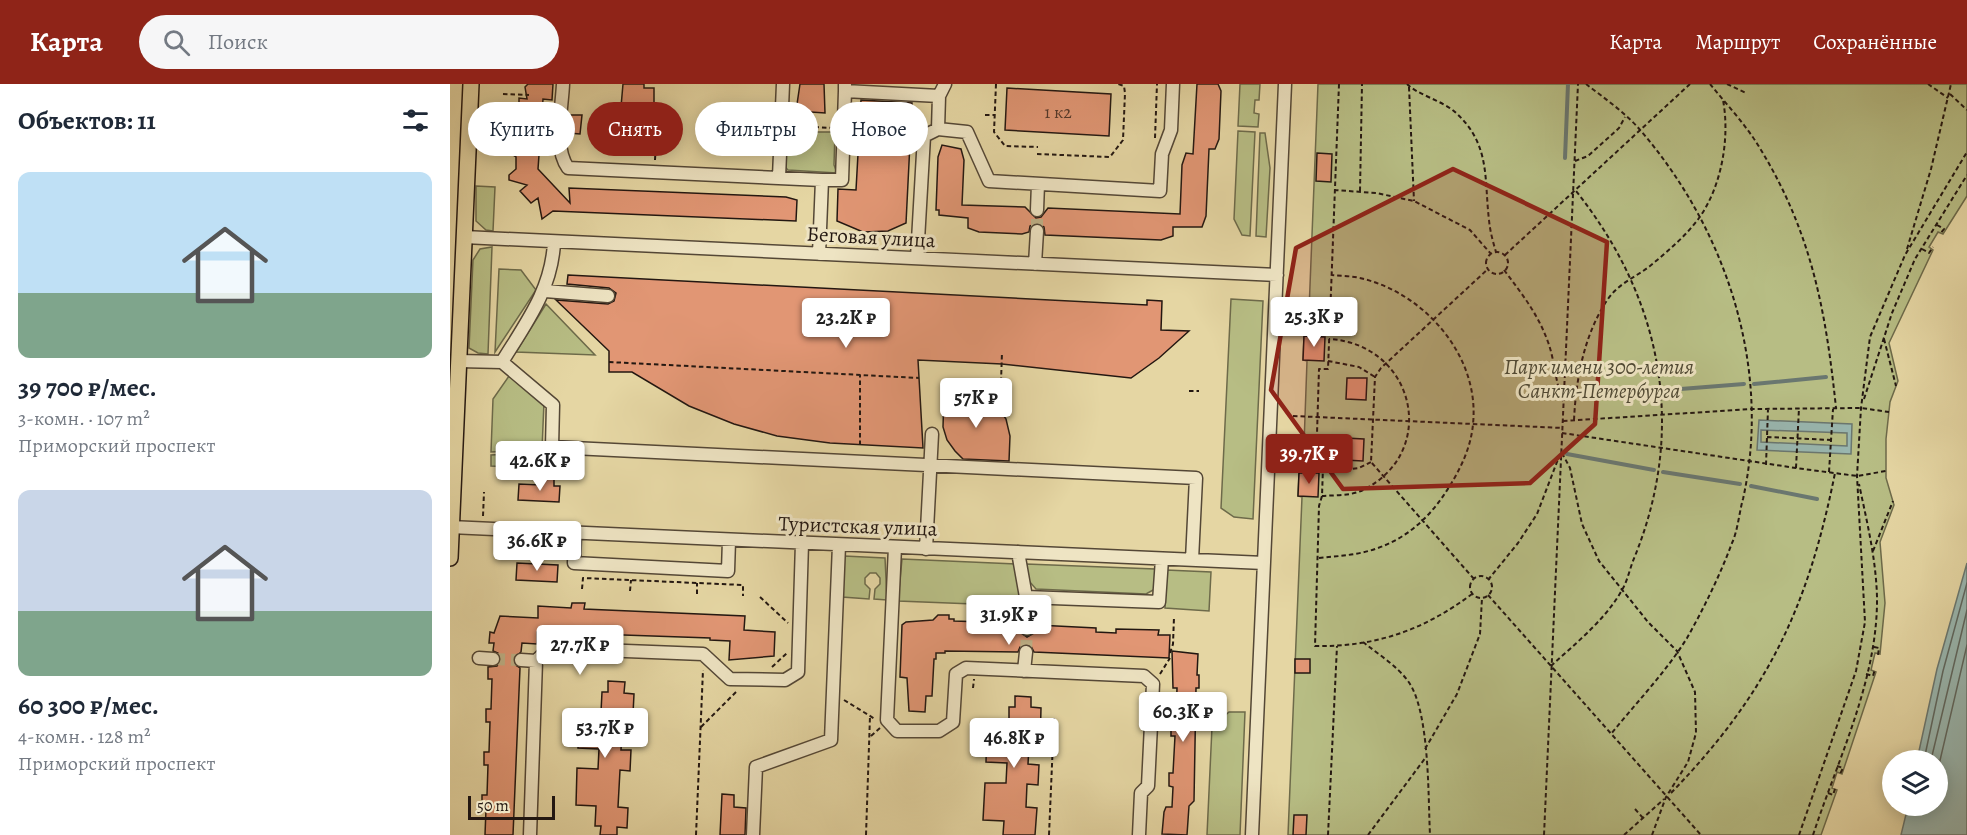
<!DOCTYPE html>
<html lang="ru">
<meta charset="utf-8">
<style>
:root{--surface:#fff;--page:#f6f6f7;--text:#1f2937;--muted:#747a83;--accent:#8f2418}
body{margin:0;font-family:Alegreya,serif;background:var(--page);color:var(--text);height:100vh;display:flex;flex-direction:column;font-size:22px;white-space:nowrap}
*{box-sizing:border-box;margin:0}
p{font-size:20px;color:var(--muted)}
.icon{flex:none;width:33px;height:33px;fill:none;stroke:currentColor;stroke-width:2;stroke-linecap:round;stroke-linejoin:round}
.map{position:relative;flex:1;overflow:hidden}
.panel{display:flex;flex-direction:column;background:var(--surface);width:450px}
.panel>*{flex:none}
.hud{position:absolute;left:18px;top:18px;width:570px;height:54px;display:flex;gap:12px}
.buttons{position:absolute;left:1432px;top:666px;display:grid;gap:12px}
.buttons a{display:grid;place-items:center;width:66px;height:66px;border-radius:50%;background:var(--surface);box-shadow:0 3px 15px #0003;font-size:30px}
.scale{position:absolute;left:18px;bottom:15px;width:87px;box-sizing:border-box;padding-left:6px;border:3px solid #231711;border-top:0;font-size:16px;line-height:21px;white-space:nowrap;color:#231711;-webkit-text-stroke:4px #eee4c3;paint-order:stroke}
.price{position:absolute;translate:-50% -51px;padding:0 14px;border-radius:6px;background:#fff;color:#222;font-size:20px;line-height:39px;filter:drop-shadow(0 2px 3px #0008)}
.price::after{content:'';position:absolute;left:50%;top:36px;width:18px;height:14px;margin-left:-9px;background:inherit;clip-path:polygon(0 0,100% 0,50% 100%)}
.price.current{background:var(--accent);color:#fff}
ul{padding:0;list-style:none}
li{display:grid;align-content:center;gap:12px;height:318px;padding:0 18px}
li span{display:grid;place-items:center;height:186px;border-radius:12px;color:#555}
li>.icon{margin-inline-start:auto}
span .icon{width:108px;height:108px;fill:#fffc;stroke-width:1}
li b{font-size:26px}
h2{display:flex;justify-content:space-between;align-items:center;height:72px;padding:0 18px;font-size:26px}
.chip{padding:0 21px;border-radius:27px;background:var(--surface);box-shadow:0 3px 15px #0003;font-size:21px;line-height:54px}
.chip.current{background:var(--accent);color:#fff}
header{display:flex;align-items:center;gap:36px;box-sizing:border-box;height:84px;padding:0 30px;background:var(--accent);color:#fff}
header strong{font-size:28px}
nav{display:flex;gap:33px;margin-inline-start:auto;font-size:21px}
.search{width:420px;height:54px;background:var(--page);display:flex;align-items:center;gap:15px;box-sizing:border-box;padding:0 21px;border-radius:33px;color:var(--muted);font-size:22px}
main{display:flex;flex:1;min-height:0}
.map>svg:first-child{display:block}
.green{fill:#b7bd84;stroke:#6d6a4a;stroke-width:1.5}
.water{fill:#99b7b0;stroke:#6a7770;stroke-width:1.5;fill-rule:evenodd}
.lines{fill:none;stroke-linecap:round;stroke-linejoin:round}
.shore{stroke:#5e6760;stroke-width:1.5}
.stream{stroke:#6a7770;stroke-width:4}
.building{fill:#e19674;stroke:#231711;stroke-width:1.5}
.minor-tunnel{stroke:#beb086;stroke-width:12;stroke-dasharray:12 6;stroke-linecap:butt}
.minor-casing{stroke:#544736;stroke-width:15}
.major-casing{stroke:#231711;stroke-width:18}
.path{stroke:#231711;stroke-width:2;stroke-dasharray:4.5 3;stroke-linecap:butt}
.minor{stroke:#eee4c3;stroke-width:12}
.major{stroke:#e5d6a3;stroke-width:15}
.marked{fill:#8f2418;fill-opacity:0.2;stroke:#8f2418;stroke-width:4.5;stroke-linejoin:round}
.labels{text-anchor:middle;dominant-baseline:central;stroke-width:6;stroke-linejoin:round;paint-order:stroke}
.number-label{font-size:18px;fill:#52372a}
.street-label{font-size:21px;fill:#231711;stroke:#eee4c3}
.park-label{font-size:21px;font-style:italic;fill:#4f4934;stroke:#eee4c3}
</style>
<header>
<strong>Карта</strong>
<div class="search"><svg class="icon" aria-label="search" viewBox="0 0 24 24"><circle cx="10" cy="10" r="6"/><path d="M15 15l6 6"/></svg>Поиск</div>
<nav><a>Карта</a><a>Маршрут</a><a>Сохранённые</a></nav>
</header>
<main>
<section class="panel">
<h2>Объектов: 11<svg class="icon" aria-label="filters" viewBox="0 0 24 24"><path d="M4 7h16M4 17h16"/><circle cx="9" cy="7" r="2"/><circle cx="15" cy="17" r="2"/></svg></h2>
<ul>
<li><span style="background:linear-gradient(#bfe0f5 65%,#7fa58c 0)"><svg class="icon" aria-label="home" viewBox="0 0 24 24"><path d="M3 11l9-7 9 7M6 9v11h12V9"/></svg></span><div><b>39 700 ₽/мес.</b><p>3-комн. · 107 m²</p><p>Приморский проспект</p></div></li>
<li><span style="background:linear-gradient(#c9d6e8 65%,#7fa58c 0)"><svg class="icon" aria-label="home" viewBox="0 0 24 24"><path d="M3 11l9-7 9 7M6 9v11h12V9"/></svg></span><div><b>60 300 ₽/мес.</b><p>4-комн. · 128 m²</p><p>Приморский проспект</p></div></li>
</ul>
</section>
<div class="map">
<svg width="1517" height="751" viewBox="0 0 1517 751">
<rect width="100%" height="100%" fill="#e5d6a3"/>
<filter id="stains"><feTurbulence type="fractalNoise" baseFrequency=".00333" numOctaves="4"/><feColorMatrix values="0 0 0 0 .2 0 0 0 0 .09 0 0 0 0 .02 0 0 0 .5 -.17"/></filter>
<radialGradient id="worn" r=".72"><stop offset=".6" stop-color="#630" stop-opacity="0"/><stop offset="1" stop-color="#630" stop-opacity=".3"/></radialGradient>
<path class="green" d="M790 0H810L809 16H805L804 29 809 30 808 43 788 42Z
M868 0H1517V112L1493 150 1488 148 1479 163 1483 166 1439 259 1448 297 1440 318 1436 355V394L1444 421 1430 458 1435 519 1430 570 1425 569 1421 586 1426 588 1392 690 1387 688 1382 704 1387 706 1371 751H838L852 413 848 412 849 389 853 388 857 277 853 276 854 252H858Z
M788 47 805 48 800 152 792 151 784 135Z
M336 48H385L384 81 387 89 338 86 335 83Z
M810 49H815L820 84 816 153 806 152Z
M26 102 45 103 43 147 36 146 26 137Z
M42 163 38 270 28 269 19 264 23 176 30 165Z
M49 185 71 186 86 206 45 268Z
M781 215 813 217 803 435 784 433 771 424Z
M96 220 145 271 66 268Z
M59 292 94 318 92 365 41 368 43 315Z
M84 369 85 384 41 382V371Z
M394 472 435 474 437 516 424 515 425 505 430 500V494L426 489H420L415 494V500L420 505 419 515 392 513Z
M452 475 566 480 572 522 448 517Z
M576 480 705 485V505L696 510 586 505 579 497Z
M716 486 761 488 759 527 715 524Z
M779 628H795L790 751H757L762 643Z"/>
<path class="water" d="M1309 336 1402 340 1401 370 1307 366ZM1311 346 1397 349V362L1311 358Z
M1517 479V751H1451L1458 722H1488V676H1467L1487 585Z"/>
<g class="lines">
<path class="shore" d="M1474 676 1493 587 1517 499
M1481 676 1517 526
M1488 685 1517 561"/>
<path class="stream" d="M1115 74 1118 0
M1304 300 1376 293
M1218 306 1294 300
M1131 313 1207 307
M1117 370 1204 386
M1213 388 1290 400
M1301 402 1367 415"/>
</g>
<path class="building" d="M78 0H103L102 16 93 15 88 85 120 119 119 104 336 113 347 116 346 137 103 127 92 135 88 114 81 119 70 107 77 101 59 96V91L66 85V73L60 69 75 52 64 51V42H74L63 24 69 20V14L77 15 75 3Z
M173 0H194V4H204V24H193V35L176 34 177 23H171Z
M350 0H374L375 29 346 27Z
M747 0H768L771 7 769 55 765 65H759L756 132 752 143H723V152L711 156 595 151 594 143 587 139 580 142 579 148 572 150 529 148 518 144V134L489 131V126H486L488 73 492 61 511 65 514 76 512 121 575 123 586 134 591 133 598 124 730 130 732 81 736 69 743 70Z
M557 4 661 10 659 52 555 46Z
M411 16 462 19 456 139 438 147 413 148 387 137 388 105 406 106Z
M119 31H132L130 50 118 49Z
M867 69 882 70 881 98 866 97Z
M118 191 697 221V216L712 217 711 246 739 247 709 274 681 294 552 280 468 276 473 364 380 359 327 352 284 340 239 322 182 288H159V267L106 216 158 220 164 217 166 209 159 204 117 200Z
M854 252 875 253 874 277 853 276Z
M897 294H917L916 316 896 315Z
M494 311 536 315 548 323 556 335 560 352 559 377 513 375 505 367 497 356 493 343Z
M895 354 914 355 913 377 894 376Z
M849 389H869L868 413 848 412Z
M91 395H104V402H110L109 418 68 416 69 400 91 401Z
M67 479 108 481 107 498 66 496Z
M122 519H135L134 525 295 532 294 546 325 548 324 572 279 576 280 557 260 556V554L87 548V560L72 559 71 568 63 575 64 580 70 584 63 751H35L36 725H32V711H37L38 681H34V668H39L40 638H36V625H41L42 595H38V583L47 582 51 575 48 569 43 567 44 559H39L40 548 44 549 50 532 88 534V522L121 524Z
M488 531H499V535H504V537L533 538V536L566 540V545L577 553 584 549 587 541 646 544V548L666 549V545L709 546 708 551H720L719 574 584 568 581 562 576 560 570 563 568 568 495 567V569H486V575H484L482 612H476L475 628 459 627 457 594 450 593 452 541 456 538 483 536Z
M722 567 748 570 747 591H749V604H746L744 717 739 722 737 751 712 750 714 728 716 723H722L723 703 719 702V689H723L725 652H721V646L722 638H726L727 604H723Z
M845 575H860V589H845Z
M158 597 175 598 174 609 184 610 183 630 173 629 171 666H181L180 687 170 686 168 723 178 724 177 744 167 743V751H150L151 742H145L146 722 126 721 127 684 148 685 149 665 128 664 130 627 151 628 152 608H158Z
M565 612 581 613V623L591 624 590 663 579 662 578 680 589 681 588 701 577 700 576 723 587 724 585 751H553L554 737 533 736 535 699H556L557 679 536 678 537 642 559 643V623H565Z
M272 710 284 711V723L296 724 295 751H270Z
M844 731H857L856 751H843Z"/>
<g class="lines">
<path class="minor-tunnel" d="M587 147V126
M576 568 577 545
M43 575 71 576"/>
<defs>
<path id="minor" d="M113 0C112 25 103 63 118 84L372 96 369 170
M395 1V7L489 12
M488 45 489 12 495 0
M329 93 333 0
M372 96H392L395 7
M587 126 588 100
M14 153 827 191
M467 174 474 52 488 45 517 48 539 97 710 107 712 70 721 46 723 0
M585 180 587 147
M95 207 158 212
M9 277 52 278 103 321 102 363 746 394 742 476
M52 278C76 239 102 205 104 158
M0 443 814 479
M125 449 124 479 278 487 279 456
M445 463 437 636 447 647H489L503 638 506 590 516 584 694 592 703 600 698 702 691 709 689 751
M476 465 482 350
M568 468 576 513 709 518 712 475
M576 513 577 545
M29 574 43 575
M71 576 86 577
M574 587 576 568
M80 751 86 577 99 564 253 570 280 595 335 596 348 588 352 459
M303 751 306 683 381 656 389 461
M802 751 835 0"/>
<path id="major" d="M0 474 21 0"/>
</defs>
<use href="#minor" class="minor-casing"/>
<use href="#major" class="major-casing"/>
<path class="path" d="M546 0 544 48 555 62 588 63
M889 0 878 285H869L866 382 873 383 872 412 869 422 865 562C926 563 974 546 1022 510
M957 0C968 11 991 16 1005 28 1041 60 1034 95 1039 136 1040 147 1043 158 1046 168
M1136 0C1154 14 1176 29 1191 47 1277 147 1322 285 1293 415 1289 429 1288 446 1282 459 1270 491 1254 524 1237 554 1216 588 1186 619 1161 650
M1260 0C1277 21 1297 42 1311 66 1362 150 1376 228 1386 324
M1277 0 1296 9
M1478 0 1498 14
M959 3 964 117
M53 10 79 11
M1500 10 1517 26
M535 31H544
M342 42 382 44
M705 54 707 0
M587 70 660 73 673 56 675 9 674 2 668 0
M205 76 207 41
M1125 77 1138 72 1169 44 1175 33
M884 106 926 109 964 117 1020 146 1041 170
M910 107 912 0
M1487 141 1494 145 1490 150
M1457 165 1481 85 1501 0
M1472 165 1479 169 1483 163
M1036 179a11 11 0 1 1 22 0a11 11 0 1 1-22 0Z
M1055 171 1240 0
M1054 186C1072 210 1088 230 1098 258 1105 277 1105 298 1113 317
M1434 255 1446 302
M878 277 909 283 925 293
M159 278 469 294
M551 298 552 268
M739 307H749
M1414 315 1442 229 1465 175 1517 91
M843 332 1113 344
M1124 336C1126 295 1134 250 1158 215 1169 199 1186 193 1200 182 1218 167 1236 152 1249 134 1272 102 1280 53 1273 16
M1113 337 1302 325 1411 324 1439 328
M1112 349 1346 384 1407 392 1436 387
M1317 353 1381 356
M410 361V291
M1112 369 1120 384 1132 440 1149 477 1198 538 1227 567 1245 608 1246 649 1238 678 1216 713 1202 751
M1316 381 1318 325
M1346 384 1349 324
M873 388 909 384 921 378
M1379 388 1383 325
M872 412C885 411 901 412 913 406 990 368 965 260 879 255
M33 432 34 408
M1423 467 1443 417
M869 474C889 472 909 471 928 464 959 453 982 431 999 403 1011 384 1021 363 1023 340 1030 273 976 211 914 195 904 192 892 192 882 191
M1020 503a11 11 0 1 1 22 0a11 11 0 1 1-22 0Z
M1024 495 921 378 925 293 931 284 1038 185
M1038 496 1068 459 1087 430 1110 370
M132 505 133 494 293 501V512
M180 507 181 496
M247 510V499
M1038 511 1251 751
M310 513 338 539
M913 558C928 570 947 582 958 597 980 627 978 713 980 751
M1424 563 1429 564 1428 571
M720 569 723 560 724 533
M1101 582C1125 560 1156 535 1172 506 1178 496 1180 483 1185 472 1237 343 1212 215 1126 107
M322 583 337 569
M710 590 720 574
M1416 590 1423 592 1425 585
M523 604 524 595
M394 616 425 635
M251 643 287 607
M421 652 430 644
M975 665 1007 610 1030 550 1032 514
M1387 682 1393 684 1390 690
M1221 709C1317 610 1358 524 1385 389
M1378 709 1383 711 1385 705
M1185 725 1193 734
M246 751 253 586
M416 751 420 632
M599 751 604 634
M878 751 887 562
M918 751 976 673
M1094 751 1128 0
M1174 751 1214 715
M1349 751 1406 587 1415 538 1407 392 1411 324 1420 253 1455 171 1517 68
M1363 751C1388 675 1428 595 1427 513 1426 475 1417 438 1409 400"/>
<use href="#minor" class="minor"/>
<use href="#major" class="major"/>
</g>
<path class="marked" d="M1003 85 1157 158 1145 340 1080 399 893 405 821 306 846 164Z"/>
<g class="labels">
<g class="number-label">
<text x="608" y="28">1 к2</text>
</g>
<g class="street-label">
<text transform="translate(421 153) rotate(3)">Беговая улица</text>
<text transform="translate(408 442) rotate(2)">Туристская улица</text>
</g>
<g class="park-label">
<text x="1149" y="283">Парк имени 300-летия<tspan x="1149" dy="24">Санкт-Петербурга</tspan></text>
</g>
</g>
<rect width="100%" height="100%" filter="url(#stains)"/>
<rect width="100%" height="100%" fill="url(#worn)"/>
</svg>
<div class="buttons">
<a><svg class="icon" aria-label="layers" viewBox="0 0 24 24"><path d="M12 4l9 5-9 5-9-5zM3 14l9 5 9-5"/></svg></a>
</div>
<div class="scale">50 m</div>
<b class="price" style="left:864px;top:264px">25.3K ₽</b>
<b class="price" style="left:396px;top:265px">23.2K ₽</b>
<b class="price" style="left:526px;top:345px">57K ₽</b>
<b class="price current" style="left:859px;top:401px">39.7K ₽</b>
<b class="price" style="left:90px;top:408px">42.6K ₽</b>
<b class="price" style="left:87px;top:488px">36.6K ₽</b>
<b class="price" style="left:559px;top:562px">31.9K ₽</b>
<b class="price" style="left:130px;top:592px">27.7K ₽</b>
<b class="price" style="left:733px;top:659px">60.3K ₽</b>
<b class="price" style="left:155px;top:675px">53.7K ₽</b>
<b class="price" style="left:564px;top:685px">46.8K ₽</b>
<div class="hud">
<a class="chip">Купить</a>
<a class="chip current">Снять</a>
<a class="chip">Фильтры</a>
<a class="chip">Новое</a>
</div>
</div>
</main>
